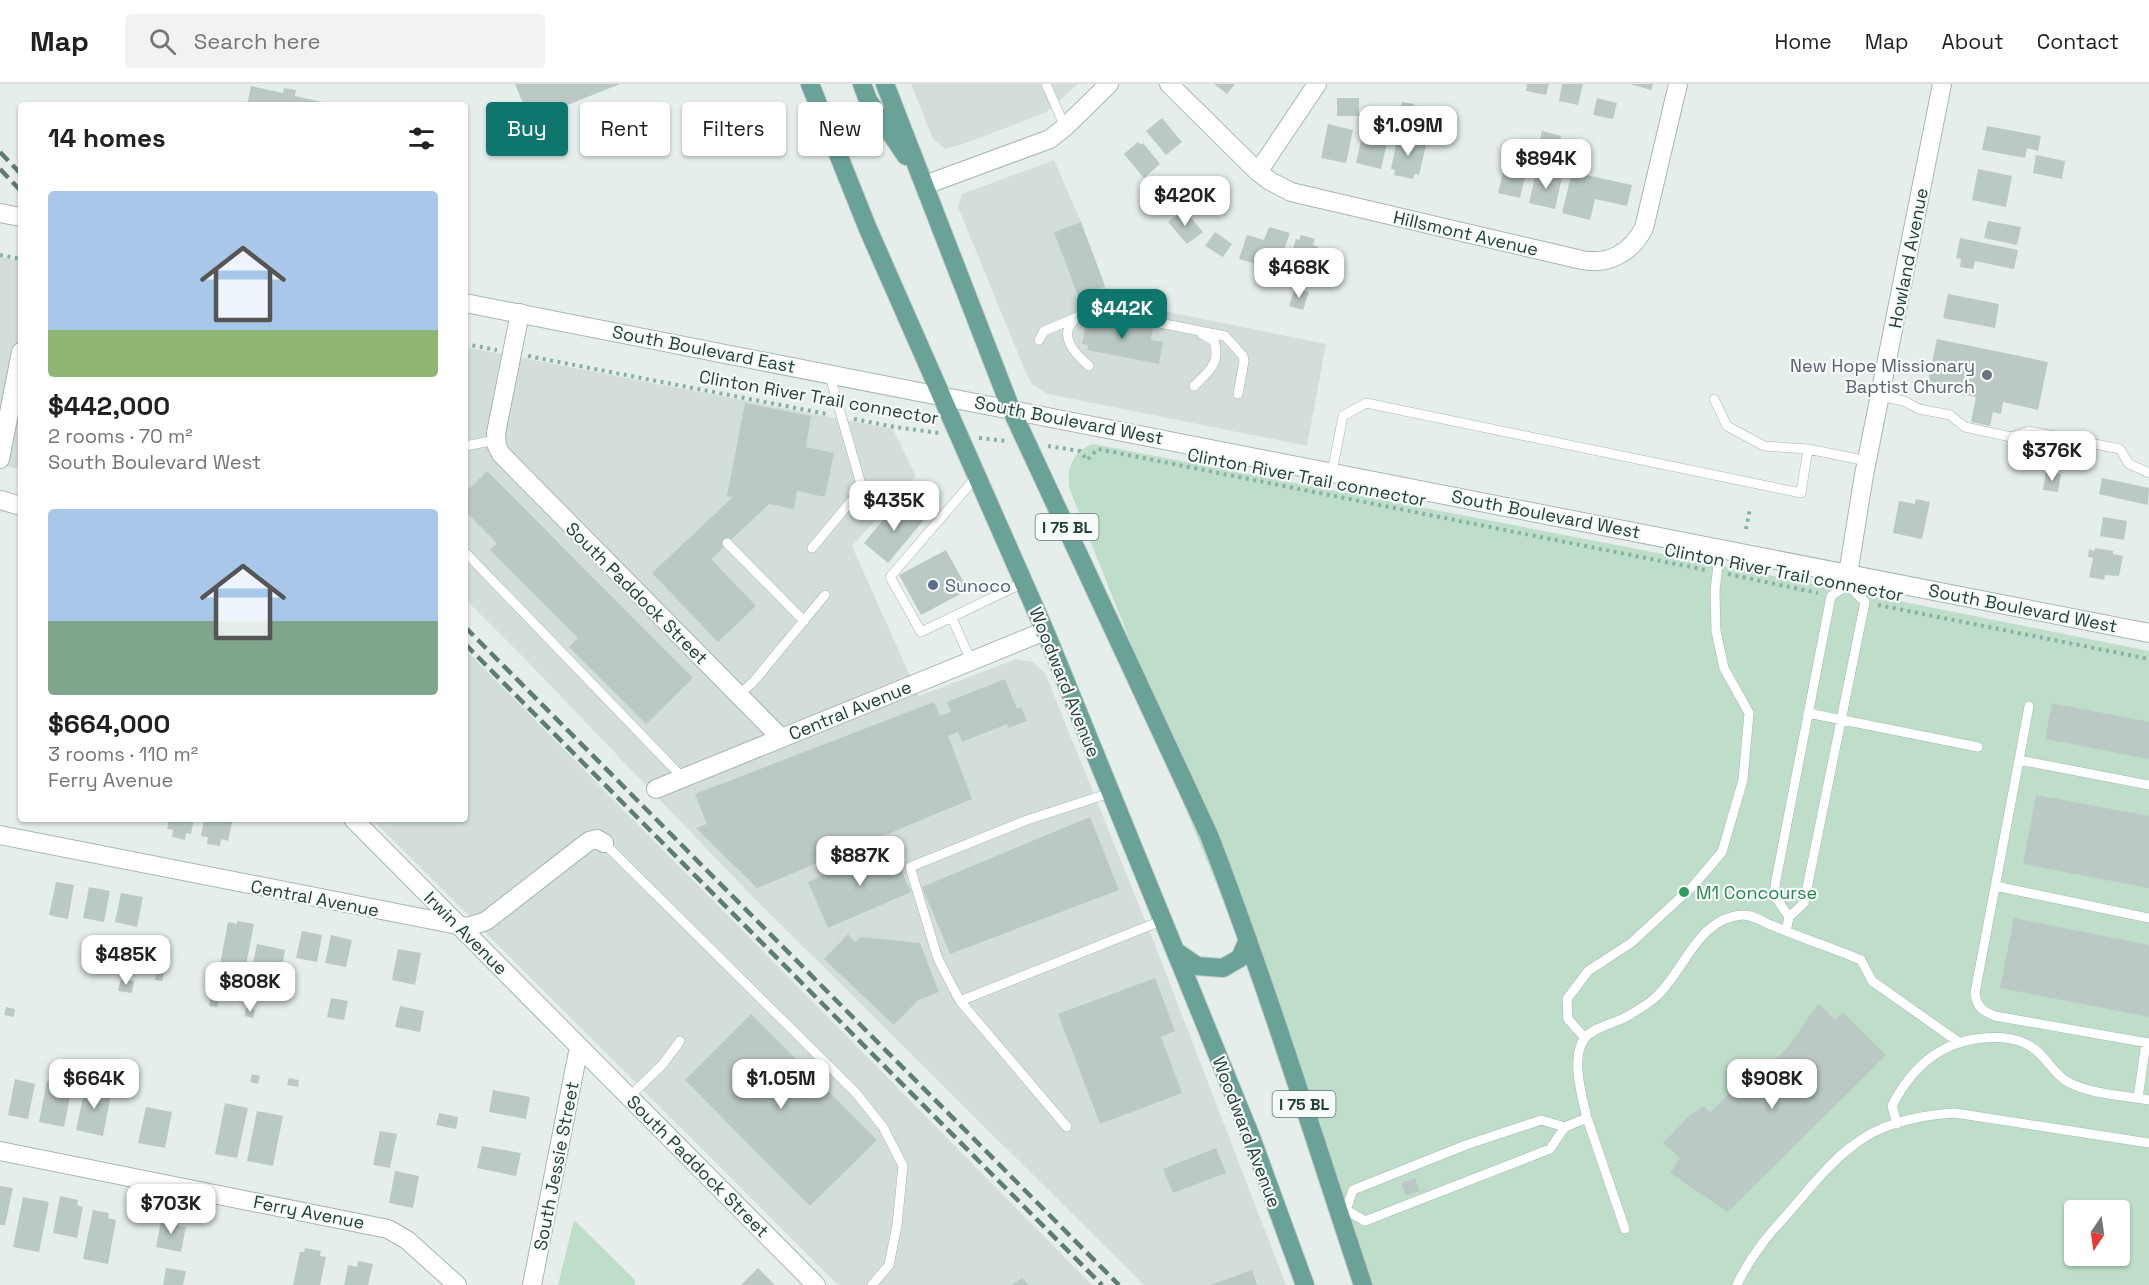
<!DOCTYPE html>
<meta charset="utf-8">
<style>
:root{--surface:#fff;--page:#f2f2f2;--text:#202124;--muted:#757577;--line:#e0e0e0;--accent:#0f766e}
body{margin:0;font-family:"Space Grotesk",sans-serif;background:var(--page);color:var(--text);height:100vh;display:flex;flex-direction:column;font-size:22px;white-space:nowrap}
*{box-sizing:border-box;margin:0}
p{font-size:20px;color:var(--muted)}
.icon{flex:none;width:33px;height:33px;fill:none;stroke:currentColor;stroke-width:2;stroke-linecap:round;stroke-linejoin:round}
.map{position:relative;flex:1;overflow:hidden}
.sheet{position:absolute;left:18px;top:18px;width:450px;height:720px;display:flex;flex-direction:column;background:var(--surface);border-radius:6px;box-shadow:0 2px 4px #0004}
.sheet>*{flex:none}
.hud{position:absolute;left:486px;top:18px;width:570px;height:54px;display:flex;gap:12px}
.needle{width:39px;rotate:193deg}
.fabs{position:absolute;left:2064px;top:1116px;display:grid;gap:12px}
.fabs a{display:grid;place-items:center;width:66px;height:66px;border-radius:6px;background:var(--surface);box-shadow:0 2px 4px #0004;font-size:30px}
.price{position:absolute;translate:-50% -51px;padding:0 14px;border-radius:12px;background:#fff;color:#222;font-size:20px;line-height:39px;filter:drop-shadow(0 2px 3px #0008)}
.price::after{content:'';position:absolute;left:50%;top:36px;width:18px;height:14px;margin-left:-9px;background:inherit;clip-path:polygon(0 0,100% 0,50% 100%)}
.price.selected{background:var(--accent);color:#fff}
ul{padding:0;list-style:none}
li{display:grid;align-content:center;gap:12px;height:318px;padding:0 30px}
li span{display:grid;place-items:center;height:186px;border-radius:6px;color:#555}
li>.icon{margin-inline-start:auto}
span .icon{width:108px;height:108px;fill:#fffc;stroke-width:1}
li b{font-size:26px}
h2{display:flex;justify-content:space-between;align-items:center;height:72px;padding:0 30px;font-size:26px}
.chip{padding:0 21px;border-radius:6px;background:var(--surface);box-shadow:0 2px 4px #0004;font-size:21px;line-height:54px}
.chip.selected{background:var(--accent);color:#fff}
header{display:flex;align-items:center;gap:36px;box-sizing:border-box;height:84px;padding:0 30px;background:var(--surface);border-bottom:2px solid var(--line)}
header strong{font-size:28px}
nav{display:flex;gap:33px;margin-inline-start:auto;font-size:21px}
.search{width:420px;height:54px;background:var(--page);display:flex;align-items:center;gap:15px;box-sizing:border-box;padding:0 21px;border-radius:6px;color:var(--muted);font-size:22px}
.map>svg:first-child{display:block}
.built{fill:#d3deda}
.green{fill:#bfdeca;fill-rule:evenodd}
.building{fill:#bbc9c4}
.lines{fill:none;stroke-linecap:round;stroke-linejoin:round}
.service-casing{stroke:#a7b6b3;stroke-width:10}
.minor-casing{stroke:#a7b6b3;stroke-width:20}
.tertiary-casing{stroke:#a7b6b3;stroke-width:20}
.primary-casing{stroke:#c2cac8;stroke-width:20}
.path{stroke:#87b1a7;stroke-width:4;stroke-dasharray:3 4.5;stroke-linecap:butt}
.service{stroke:#fff;stroke-width:9}
.minor{stroke:#fff;stroke-width:18}
.tertiary{stroke:#fff;stroke-width:18}
.primary{stroke:#6ba298;stroke-width:18}
.rail{stroke:#5f7b76;stroke-width:4.5;stroke-dasharray:12 6;stroke-linecap:butt}
.worship-dot{fill:#6b7280;stroke:#f6faf8;stroke-width:2}
.service-dot{fill:#5c6f8a;stroke:#f6faf8;stroke-width:2}
.leisure-dot{fill:#2e9e5b;stroke:#f6faf8;stroke-width:2}
.labels{text-anchor:middle;dominant-baseline:central;stroke-width:4.5;stroke-linejoin:round;paint-order:stroke}
.shield{fill:#f6faf8;stroke:#637874;stroke-width:1.5}
.shield-label{font-size:16px;font-weight:bold;fill:#24403b}
.street-label{font-size:18px;fill:#24403b;stroke:#f6faf8}
.worship-label{font-size:18px;fill:#5b616d;stroke:#f6faf8;text-anchor:end}
.service-label{font-size:18px;fill:#4e5e75;stroke:#f6faf8;text-anchor:start}
.leisure-label{font-size:18px;fill:#27864d;stroke:#f6faf8;text-anchor:start}
</style>
<header>
<strong>Map</strong>
<div class="search"><svg class="icon" aria-label="search" viewBox="0 0 24 24"><circle cx="10" cy="10" r="6"/><path d="M15 15l6 6"/></svg>Search here</div>
<nav><a>Home</a><a>Map</a><a>About</a><a>Contact</a></nav>
</header>
<div class="map">
<svg width="2149" height="1201" viewBox="0 0 2149 1201">
<rect width="100%" height="100%" fill="#e5eeeb"/>
<path class="built" d="M911 0H1078L1045 29 963 60 945 65 933 55Z
M1054 76 1081 138 1105 202 1109 209 1117 205 1124 219 1326 260 1307 362 1048 310 1032 300 1026 289 958 123 962 110Z
M0 173 21 177V385L0 381Z
M465 263 893 345 916 392 852 462 919 612 1016 575 1033 578 1045 589 1157 866 1286 1201H1144L750 810 528 578 465 515Z
M465 565 1092 1201H838L372 735H465Z"/>
<path class="green" d="M1093 360 1684 474 2149 567V1201H1371L1275 943 1164 672 1142 587 1070 406C1065 387 1073 366 1093 360ZM2074 1126H2120V1172H2074Z
M574 1136 634 1195 635 1201H558Z"/>
<path class="building" d="M515 0H620L530 36Z
M1214 0H1235L1227 10Z
M1527 0H1549L1546 11 1526 7Z
M1562 0H1583L1578 21 1559 17Z
M1630 0H1653L1651 6Z
M251 2 283 9 284 4 296 6 295 12 326 19 325 21H247Z
M1337 14H1359V32H1337Z
M1597 14 1617 19 1613 35 1593 31Z
M1402 18 1414 20 1410 38 1398 35Z
M1162 34 1182 58 1166 71 1146 47Z
M1328 40 1353 46 1346 79 1321 74Z
M1987 42 2041 52 2038 67 2027 64 2025 74 1982 66Z
M1542 47 1561 52 1557 71 1537 67Z
M1363 48 1388 54 1381 85 1356 79Z
M1398 51 1427 57 1419 91 1415 90 1413 95 1394 91 1395 86 1391 85Z
M1138 58 1141 61 1143 59 1160 80 1144 94 1124 70Z
M2036 71 2065 77 2062 95 2033 89Z
M1504 84 1526 89 1520 114 1498 109Z
M1978 85 2012 92 2006 123 1972 116Z
M1536 88 1562 93 1555 125 1529 119Z
M1572 88 1632 101 1627 122 1595 115 1590 136 1562 129Z
M1184 125 1203 148 1187 160 1168 138Z
M1988 137 2021 143 2017 161 1984 154Z
M1081 138 1105 202 1078 212 1054 148Z
M1269 143 1290 149 1280 178 1274 176 1271 186 1261 183 1264 173 1259 171 1256 180 1239 175 1247 151 1264 156Z
M1215 148 1232 160 1223 173 1205 162Z
M1301 151 1315 155 1313 161 1318 163 1310 188 1288 180 1296 155 1299 156Z
M1960 154 2018 166 2014 185 1975 177 1973 185 1960 183 1961 175 1956 174Z
M1295 204 1309 208 1303 226 1289 222Z
M1948 210 1999 220 1995 244 1943 234Z
M1095 233 1153 244 1151 256 1163 258 1159 280 1087 266 1089 261 1082 260 1087 235 1094 237Z
M1937 255 2048 278 2038 326 2003 318 2001 330 1993 328 1990 342 1971 338 1976 313 1927 303Z
M745 319 811 332 806 363 834 369 825 413 797 407 794 425 769 420 711 475 756 522 718 558 652 489 733 413 727 412Z
M487 387 693 594 646 640 569 563 578 554 490 466 497 459 465 427V409Z
M2046 387 2061 390 2058 408 2043 406Z
M2102 394 2149 404 2148 421 2099 410Z
M1916 415 1930 418 1922 455 1893 449 1899 417 1915 420Z
M899 417 923 437 888 479 864 459Z
M2103 433 2127 437 2124 456 2100 452Z
M2095 464 2113 467V470L2123 472 2119 492 2105 491 2104 496 2089 493 2093 474 2088 473 2089 465 2094 467Z
M946 466 968 506 921 531 899 491Z
M1005 595 1017 625 1021 623 1027 637 1008 644 1007 640 962 658 958 648 948 652 972 715 757 804 696 744 707 740 695 710 934 618 940 632 951 628 947 618Z
M2052 619 2149 638V675L2045 655Z
M2036 711 2149 732V804L2023 780Z
M1090 733 1119 806 950 870 922 803Z
M169 735H194L191 750 186 749 185 756 172 753 173 746 167 745Z
M204 735H233L228 757 221 755 220 762 207 760 208 753 201 752Z
M891 762 911 808 828 844 808 798Z
M56 798 74 801 68 835 49 831Z
M89 803 110 807 104 838 83 834Z
M121 809 143 813 137 843 115 838Z
M2014 834 2149 861V933L2000 904Z
M237 837 254 840 244 891 219 886 228 838 237 840Z
M302 847 322 851 317 878 296 874Z
M848 850 855 858 861 853 920 859 939 908 918 916 894 941 824 875Z
M331 851 352 856 346 883 325 879Z
M257 860 285 866 277 910 248 904Z
M398 865 421 869 415 901 392 896Z
M157 888 164 889 162 897 155 896Z
M1155 894 1175 947 1161 953 1182 1009 1100 1040 1058 930Z
M121 895 134 897 132 909 118 907Z
M211 912 219 914 217 923 209 922Z
M331 914 348 917 344 936 327 933Z
M1819 919 1835 936 1843 928 1886 971 1728 1128 1670 1089 1680 1074 1663 1059 1689 1032 1704 1022 1710 1028 1729 1010 1733 1014 1786 965Z
M400 922 424 927 420 948 395 943Z
M6 923 15 925 14 933 4 931Z
M246 924 255 926 253 934 245 932Z
M751 930 877 1056 810 1122 685 996Z
M252 990 260 992 258 1000 250 998Z
M289 994 299 996 298 1003 287 1001Z
M15 995 35 1000 28 1035 8 1031Z
M47 997 72 1002 64 1043 39 1038Z
M86 1000 112 1005 103 1052 76 1046Z
M493 1006 530 1013 526 1035 489 1028Z
M225 1019 248 1024 237 1074 215 1070Z
M146 1023 172 1028 165 1064 138 1059Z
M257 1027 283 1032 273 1082 247 1077Z
M439 1029 458 1033 456 1045 436 1041Z
M380 1047 397 1050 390 1084 373 1081Z
M482 1062 521 1069 516 1092 477 1084Z
M1216 1064 1226 1089 1173 1109 1163 1085Z
M395 1087 419 1092 413 1124 389 1119Z
M1415 1094 1420 1107 1406 1112 1401 1099Z
M0 1102 13 1104 5 1141H0Z
M60 1112 78 1116 77 1121 83 1123 77 1154 53 1149Z
M23 1113 49 1118 39 1168 13 1163Z
M93 1126 109 1129 108 1134 116 1136 108 1180 83 1175Z
M167 1133 179 1136 178 1142 186 1143 181 1168 156 1163 161 1138 166 1139Z
M305 1164 321 1167 320 1172 326 1173 320 1201H293L300 1168H304Z
M358 1177 373 1180 368 1201H344L348 1181 357 1183Z
M166 1184 186 1187 183 1201H163Z
M758 1184 775 1201H741Z
M1252 1186 1257 1201H1210Z
M1022 1194 1029 1201H1012Z"/>
<g class="lines">
<defs>
<path id="service" d="M1046 0 1065 43
M1074 236C1058 252 1075 270 1089 282
M1039 256 1044 247 1094 226 1225 252 1243 272 1244 277 1238 310
M1194 302C1209 287 1221 279 1214 257L1202 250
M1880 312 1904 317 1919 325 1950 331 1965 343 2011 353 2029 347 2120 365 2129 380 2149 389
M1714 315 1727 342 1764 362 1808 365
M465 362 496 356
M1332 388 1343 332 1366 319 1801 409 1808 365 1867 377
M978 391 890 493 921 548 1025 498
M727 459 804 537
M812 464 862 404 829 289
M465 468 683 694
M952 534 971 577
M739 611 754 597 825 511
M1808 629 1978 663
M2019 676 2029 622
M2149 701 2019 676 1975 909C1977 923 1982 927 1995 932L2149 959
M604 759 856 1009 883 1043 903 1082 897 1141 889 1181 872 1201
M1995 802 2149 834
M1786 847 1789 833 1804 819 1865 518 1848 501 1831 512 1776 796 1774 811 1789 833
M960 917 938 875 910 783 1027 736 1110 709
M1585 954 1568 935 1567 915 1588 887 1631 859 1693 802 1722 768 1743 696 1749 629 1724 584 1716 547 1715 507 1720 464
M629 1013 663 980 680 957
M2138 1014 2146 959
M1587 1034C1582 1013 1570 972 1585 954 1593 944 1611 940 1622 935 1633 929 1647 921 1656 913 1685 886 1698 834 1742 831 1753 830 1766 840 1776 843 1804 855 1833 864 1861 876L1872 897 1960 959
M1897 1040 1892 1022C1911 984 1940 958 1983 954 1996 953 2011 953 2024 959 2043 966 2051 988 2068 998 2092 1011 2123 1011 2149 1016
M1067 1043 960 917 1161 837
M1565 1043 1587 1034 1625 1145
M1338 1127 1346 1126 1365 1137 1550 1065 1565 1043 1541 1036 1466 1061 1353 1106 1346 1126
M1737 1201C1750 1172 1770 1149 1791 1126 1811 1103 1830 1078 1855 1060 1882 1039 1921 1031 1955 1029L2149 1059"/>
<path id="minor" d="M1169 0 1258 88 1270 97 1291 108 1582 176C1609 181 1631 169 1644 144L1678 0
M1258 88 1317 0
M925 101 1050 55 1065 43 1109 0
M520 229 496 349 497 362 501 370 781 654
M0 375 21 268
M0 416 21 422
M1848 490 1864 391 1942 0
M656 705 1045 547
M353 735 816 1201
M0 751 468 843 486 837 589 757 597 755 604 759
M0 1067 388 1145 407 1156 457 1201
M532 1201 579 963"/>
<path id="tertiary" d="M0 129 21 133
M465 219 2149 549"/>
<path id="primary" d="M810 0 868 145 1045 547 1251 1053 1305 1201
M862 0 868 16 906 72
M885 0 1011 325 1209 751C1266 899 1313 1051 1363 1201
M1175 867 1197 882 1223 884 1240 874 1248 856"/>
</defs>
<use href="#service" class="service-casing"/>
<use href="#minor" class="minor-casing"/>
<use href="#tertiary" class="tertiary-casing"/>
<use href="#primary" class="primary-casing"/>
<path class="path" d="M0 171 21 175
M465 260 497 266
M528 272 827 330
M854 335 895 343 939 349
M979 354 1007 357
M1048 362 1080 367 1087 376 1098 365 1706 486
M1746 445 1750 424
M1728 490 1818 509
M1878 521 2149 575"/>
<use href="#service" class="service"/>
<use href="#minor" class="minor"/>
<use href="#tertiary" class="tertiary"/>
<use href="#primary" class="primary"/>
<path class="rail" d="M0 68 21 90
M0 85 21 107
M465 543 1119 1201
M465 560 1102 1201"/>
</g>
<circle class="worship-dot" cx="1987" cy="291" r="6"/>
<circle class="service-dot" cx="933" cy="501" r="6"/>
<circle class="leisure-dot" cx="1684" cy="808" r="6"/>
<g class="labels">
<g class="shield">
<rect x="1035.5" y="430" width="63" height="26" rx="4.5"/>
<rect x="1272.5" y="1007" width="63" height="26" rx="4.5"/>
</g>
<g class="shield-label">
<text x="1067" y="443">I 75 BL</text>
<text x="1304" y="1020">I 75 BL</text>
</g>
<g class="street-label">
<text transform="translate(1466 149) rotate(13)">Hillsmont Avenue</text>
<text transform="translate(1908 174) rotate(-79)">Howland Avenue</text>
<text transform="translate(704 265) rotate(11)">South Boulevard East</text>
<text transform="translate(819 313) rotate(10)">Clinton River Trail connector</text>
<text transform="translate(1069 336) rotate(11)">South Boulevard West</text>
<text transform="translate(1307 393) rotate(11)">Clinton River Trail connector</text>
<text transform="translate(1546 430) rotate(11)">South Boulevard West</text>
<text transform="translate(1784 488) rotate(11)">Clinton River Trail connector</text>
<text transform="translate(637 509) rotate(45)">South Paddock Street</text>
<text transform="translate(2023 524) rotate(11)">South Boulevard West</text>
<text transform="translate(1065 598) rotate(68)">Woodward Avenue</text>
<text transform="translate(850 626) rotate(-22)">Central Avenue</text>
<text transform="translate(315 814) rotate(11)">Central Avenue</text>
<text transform="translate(466 849) rotate(45)">Irwin Avenue</text>
<text transform="translate(1247 1048) rotate(69)">Woodward Avenue</text>
<text transform="translate(556 1082) rotate(-79)">South Jessie Street</text>
<text transform="translate(698 1082) rotate(45)">South Paddock Street</text>
<text transform="translate(309 1128) rotate(11)">Ferry Avenue</text>
</g>
<g class="worship-label">
<text x="1975" y="281">New Hope Missionary<tspan x="1975" dy="21">Baptist Church</tspan></text>
</g>
<g class="service-label">
<text x="945" y="501">Sunoco</text>
</g>
<g class="leisure-label">
<text x="1696" y="808">M1 Concourse</text>
</g>
</g>
</svg>
<div class="fabs">
<a><svg class="needle" viewBox="-14 -14 28 28"><path d="M0-13l5 13h-10z" fill="#e53935"/><path d="M0 13l5-13h-10z" fill="#757577"/></svg></a>
</div>
<b class="price" style="left:1408px;top:73px">$1.09M</b>
<b class="price" style="left:1546px;top:106px">$894K</b>
<b class="price" style="left:1185px;top:143px">$420K</b>
<b class="price" style="left:1299px;top:215px">$468K</b>
<b class="price selected" style="left:1122px;top:256px">$442K</b>
<b class="price" style="left:2052px;top:398px">$376K</b>
<b class="price" style="left:894px;top:448px">$435K</b>
<b class="price" style="left:860px;top:803px">$887K</b>
<b class="price" style="left:126px;top:902px">$485K</b>
<b class="price" style="left:250px;top:929px">$808K</b>
<b class="price" style="left:94px;top:1026px">$664K</b>
<b class="price" style="left:781px;top:1026px">$1.05M</b>
<b class="price" style="left:1772px;top:1026px">$908K</b>
<b class="price" style="left:171px;top:1151px">$703K</b>
<div class="hud">
<a class="chip selected">Buy</a>
<a class="chip">Rent</a>
<a class="chip">Filters</a>
<a class="chip">New</a>
</div>
<section class="sheet">
<h2>14 homes<svg class="icon" aria-label="filters" viewBox="0 0 24 24"><path d="M4 7h16M4 17h16"/><circle cx="9" cy="7" r="2"/><circle cx="15" cy="17" r="2"/></svg></h2>
<ul>
<li><span style="background:linear-gradient(#a9c7e8 75%,#8fb573 0)"><svg class="icon" aria-label="home" viewBox="0 0 24 24"><path d="M3 11l9-7 9 7M6 9v11h12V9"/></svg></span><div><b>$442,000</b><p>2 rooms · 70 m²</p><p>South Boulevard West</p></div></li>
<li><span style="background:linear-gradient(#a9c7e8 60%,#7fa58c 0)"><svg class="icon" aria-label="home" viewBox="0 0 24 24"><path d="M3 11l9-7 9 7M6 9v11h12V9"/></svg></span><div><b>$664,000</b><p>3 rooms · 110 m²</p><p>Ferry Avenue</p></div></li>
</ul>
</section>
</div>
